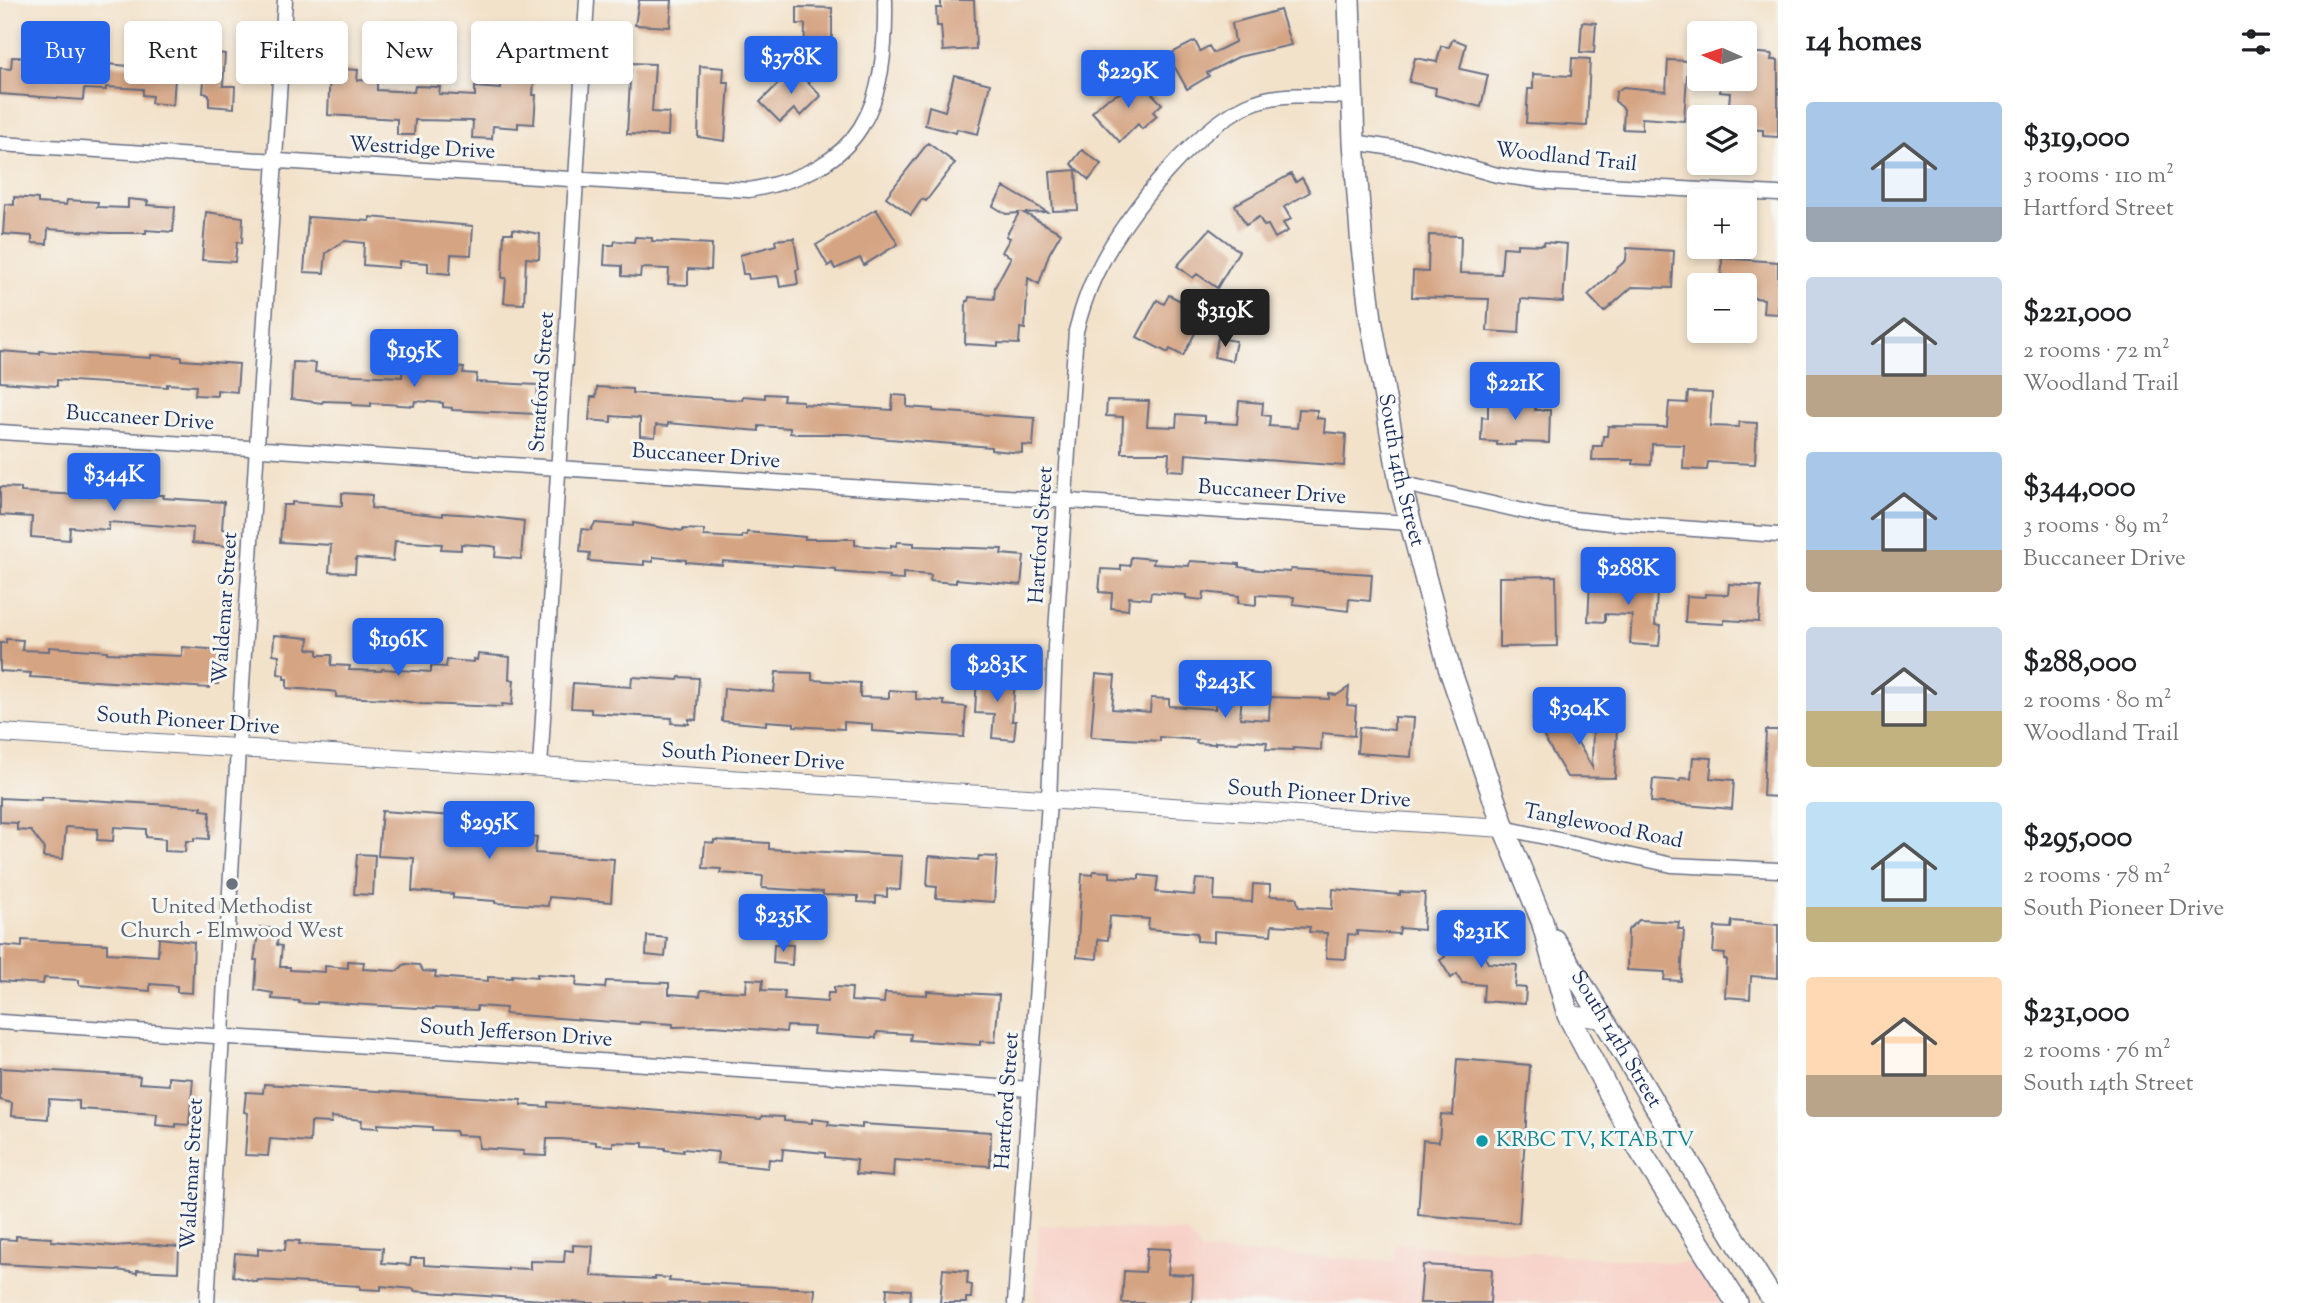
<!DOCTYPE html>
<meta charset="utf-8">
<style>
:root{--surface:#fff;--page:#f2f2f2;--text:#202124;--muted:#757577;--accent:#2563eb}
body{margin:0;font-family:"Sorts Mill Goudy",serif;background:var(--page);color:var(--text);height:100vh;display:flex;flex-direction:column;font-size:26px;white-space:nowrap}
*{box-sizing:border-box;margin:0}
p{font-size:23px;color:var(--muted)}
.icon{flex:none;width:38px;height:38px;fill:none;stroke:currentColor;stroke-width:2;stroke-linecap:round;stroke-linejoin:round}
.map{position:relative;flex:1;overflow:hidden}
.side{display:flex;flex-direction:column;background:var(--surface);width:525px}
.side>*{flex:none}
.banner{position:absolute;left:21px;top:21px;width:665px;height:63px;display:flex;gap:14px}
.needle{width:46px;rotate:273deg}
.controls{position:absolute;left:1687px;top:21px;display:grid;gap:14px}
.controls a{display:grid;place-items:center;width:70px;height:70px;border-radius:7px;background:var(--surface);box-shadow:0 4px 10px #0003;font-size:35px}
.price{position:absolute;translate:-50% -60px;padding:0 16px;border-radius:7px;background:var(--accent);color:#fff;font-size:23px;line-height:46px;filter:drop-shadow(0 2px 4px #0008)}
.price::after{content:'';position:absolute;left:50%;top:42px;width:21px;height:16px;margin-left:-10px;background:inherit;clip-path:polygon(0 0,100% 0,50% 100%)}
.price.selected{background:#222;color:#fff}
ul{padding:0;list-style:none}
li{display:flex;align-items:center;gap:21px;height:175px;padding:0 28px}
li span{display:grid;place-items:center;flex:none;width:196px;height:140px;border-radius:7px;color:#555}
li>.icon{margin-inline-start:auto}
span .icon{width:84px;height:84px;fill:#fffc;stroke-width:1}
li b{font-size:30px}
h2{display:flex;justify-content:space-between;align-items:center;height:84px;padding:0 28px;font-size:30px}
.tag{padding:0 24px;border-radius:7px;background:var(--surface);box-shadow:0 4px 10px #0003;font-size:24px;line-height:63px}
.tag.selected{background:var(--accent);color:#fff}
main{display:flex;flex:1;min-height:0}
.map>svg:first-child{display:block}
.built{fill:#f7d1c8}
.building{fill:#d5a483}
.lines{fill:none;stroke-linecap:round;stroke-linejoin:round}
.minor-casing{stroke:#676e84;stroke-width:17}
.tertiary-casing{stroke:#676e84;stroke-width:20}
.secondary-casing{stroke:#676e84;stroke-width:24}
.minor{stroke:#fff;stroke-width:14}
.tertiary{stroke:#fff;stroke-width:18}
.secondary{stroke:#fff;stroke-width:21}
.worship-dot{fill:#6b7280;stroke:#f6f6f2;stroke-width:2.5}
.culture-dot{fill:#0f9aa8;stroke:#f6f6f2;stroke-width:2.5}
.labels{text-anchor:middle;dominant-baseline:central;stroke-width:6;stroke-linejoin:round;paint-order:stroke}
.street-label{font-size:21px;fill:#1b2f5e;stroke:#f6f6f2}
.worship-label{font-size:21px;fill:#5b616d;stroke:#f6f6f2}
.culture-label{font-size:21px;fill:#0d838f;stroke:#f6f6f2;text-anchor:start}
</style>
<main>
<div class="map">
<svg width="1778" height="1303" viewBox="0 0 1778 1303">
<rect width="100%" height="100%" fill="#f6f6f2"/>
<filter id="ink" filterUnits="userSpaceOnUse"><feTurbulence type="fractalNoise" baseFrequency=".0143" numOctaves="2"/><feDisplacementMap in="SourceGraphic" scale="14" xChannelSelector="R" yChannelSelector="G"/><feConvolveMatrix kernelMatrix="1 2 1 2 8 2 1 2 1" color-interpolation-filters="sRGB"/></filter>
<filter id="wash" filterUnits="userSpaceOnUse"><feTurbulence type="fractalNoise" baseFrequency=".00686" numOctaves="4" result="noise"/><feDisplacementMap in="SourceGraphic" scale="28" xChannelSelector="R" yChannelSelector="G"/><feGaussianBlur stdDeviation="1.57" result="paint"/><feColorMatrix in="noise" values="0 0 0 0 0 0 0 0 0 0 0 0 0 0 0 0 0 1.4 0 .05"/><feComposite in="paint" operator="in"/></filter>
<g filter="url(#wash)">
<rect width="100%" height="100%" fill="#f3e2ca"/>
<path class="built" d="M1039 1225 1187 1232 1201 1251 1393 1261 1395 1243 1694 1264 1721 1303H1034Z"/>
<g id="blocks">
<path class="building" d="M639 0H672L670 27 635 25Z
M941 0H974L976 49 943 51 941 26H937L936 8H941Z
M797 7 832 8V64L804 63 805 24H797Z
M1280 10 1291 45 1238 57 1207 73 1209 76 1187 89 1168 55 1195 41 1200 51 1209 46 1213 53 1235 42 1232 23Z
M1582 22 1596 23 1594 53 1580 52Z
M1453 39 1466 44 1460 69 1488 75 1481 107 1435 95 1436 88 1409 82 1415 58 1437 62 1441 46 1449 47Z
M73 47 87 48V51L108 52 107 64 140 67V65L176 66 173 105 151 103 152 96 143 95V89L106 87V90L84 89 83 100 0 94V68L11 69 12 57 44 58 43 68 71 69Z
M206 52 225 54 223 86H235L234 108 209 106V94L203 93Z
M1745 52 1772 54 1771 60H1778V137L1763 136V130L1745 129V117H1728L1730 93 1720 92 1721 79H1745Z
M1572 58 1590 59 1587 126 1526 123 1528 89H1533V74L1571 76Z
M1668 60 1688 61 1684 121 1642 118V130L1623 129 1624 109 1615 101 1616 92 1623 87 1666 91Z
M631 63 655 64 652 112 669 113 668 136 627 134Z
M700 66 724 68 723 82H729L725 141 698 137Z
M330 68 358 70 357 80 377 81V90L414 92 415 86 440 87 439 94 475 96V87L501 89V79L534 81 533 95H536L534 124 518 123V128L493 126 492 139 472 138 473 121 415 120 414 135H397V119L328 115Z
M794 68 821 96 801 116 794 109 780 122 760 102Z
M954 75 990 84 978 134 957 129 956 133 925 125 929 106 945 111Z
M1138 79 1162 104 1153 112 1157 116 1142 129 1138 124 1120 142 1092 112 1105 100 1124 91Z
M928 143 955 163 926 201 922 199 911 215 886 197Z
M1082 150 1101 164 1089 180 1071 164Z
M1076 170 1078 210 1053 211 1050 172Z
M1291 174 1296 182 1302 178 1310 192 1284 207 1291 219 1283 223 1288 231 1275 238 1268 225 1264 226 1259 217 1246 225 1235 205Z
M1004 187 1047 212 1024 213 1061 233 1049 254 1039 284 1028 278 1025 329 1020 328 1019 344 998 343V346L965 344 966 301H968L969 297 994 299 995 287 1011 257 1002 252 1010 238 1006 236 1019 213 1006 214 993 206Z
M14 197 38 199V203L66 205 67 200 98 202 97 207 128 208V199L148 201 147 205 175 207 173 232 146 230V233H109L48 229 47 244 32 243V236L3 234 5 204 14 205Z
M876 209 898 244 864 265 860 258 835 269 832 263 828 266 816 245Z
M206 212 243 217 242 243 237 242 235 262 202 260Z
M308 217 370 221V217L473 226 471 255 451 254 450 274 428 272V263L399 261V268L363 265 364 243 344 241 326 253 324 273 304 272Z
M513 229 540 234 539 259 526 258 524 304 504 303 506 278H502L504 233H513Z
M1210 229 1239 251 1217 288 1197 274 1193 278 1177 266Z
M1429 235 1461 236 1460 273 1501 274 1503 247 1517 248V244L1543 245 1544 242 1567 244 1563 302 1521 299 1519 333 1487 331 1489 299 1412 297 1413 271 1428 272Z
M635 237 652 238V241L712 244 711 270 688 269V285L668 284 669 269 641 268 640 277 622 276V266L604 265 605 245H614L615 241 634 242Z
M794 238 799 269 796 270 798 284 780 287 778 276 749 279 748 274H743L740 255 776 245 775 240Z
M1627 248 1674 251 1672 288 1632 287 1604 312 1588 295 1626 260Z
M1722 258 1778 262V314L1763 313 1764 299 1745 297V285H1721Z
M1169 295 1183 302 1181 305 1204 316 1183 356 1170 349 1168 353 1137 337 1157 300 1164 304Z
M1218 338 1236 341 1232 361 1214 357Z
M0 351 40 354V351L151 358V355L182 357V360L239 364 237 392 217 390V396L195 395 196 386 167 384V387L57 380V386L0 382Z
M293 362 316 363 315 372 332 374 402 377 403 363 464 368 463 373 477 374 476 382 538 385 536 414 452 410V408L443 407V403L415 401 414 406 371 403V406L352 405V402L323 401 322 403 291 399Z
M597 387 632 389V393L742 400 743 396 765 398V394L784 395 783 400 803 401V404L892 410 893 395 907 396V407L933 409V411L1035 418 1033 446 1022 445V453L991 450V447L889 439 849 434H798L790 433V428L759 426V431L668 423V426L656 425 655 437 640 436V418L611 416V422L589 420 591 397H596Z
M1688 392 1712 393 1710 426 1739 427V422L1757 423 1755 464 1708 462 1707 470 1683 469 1684 445 1652 444 1651 465 1633 464V460H1592L1593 446H1602L1603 436H1607L1608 426 1667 427 1669 402 1687 403Z
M1488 397 1536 398 1535 410H1550L1549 443 1515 442V445H1497V442L1481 441 1482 417 1488 418Z
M1107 400 1149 401 1147 426 1176 427 1177 414 1204 416V422L1237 424 1239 401 1263 403 1262 415 1270 416 1269 426 1297 428 1299 409 1317 410V418L1325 419 1324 432 1346 434 1344 466 1186 454 1185 471 1168 470 1169 453H1122L1123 417 1106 416Z
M0 487 21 488V492L81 495 91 496V493L146 497V495H164L163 498 224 502 222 529 229 530 228 546 192 543 193 528 109 522V530L70 527 69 540 31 537 32 517 0 515Z
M342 493 372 495 371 508 443 516V513L475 515 524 521 521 559 495 557 496 547 491 546 461 544V550L441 549 442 544 395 541 393 561 356 558 355 573 329 572 331 545 280 542 283 505H292V502L342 506Z
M595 523 633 526V523L683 531V529L704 530V536L742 538 743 535H747V532L805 537V539H855V545L891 548V545L896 546 897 542 914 543V546L1002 549 1001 554 1024 556 1021 585 956 579V583L930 581 931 575 903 573V580L889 579V576L836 572V569L723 561 722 565 686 562V560L653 557V562L644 561V565L589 561 590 553 580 552 582 529 591 530Z
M1131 557 1154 559 1153 564 1189 566 1190 561 1239 564V567L1259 570 1290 572 1291 569 1372 574 1370 601 1349 599 1348 611 1293 604 1294 597 1256 595V605L1238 603 1239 596 1204 592 1203 600 1186 598V595L1151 592 1150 599 1129 597 1128 610 1111 608 1112 593 1099 592 1101 569 1121 570V565L1130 566Z
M1556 576 1557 646 1499 647V577Z
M1644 576H1658L1655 625 1661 626 1659 646 1630 644 1632 615 1605 614V622L1588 621 1590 581 1643 585Z
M1729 584 1761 586 1759 622 1724 620V624L1685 622 1687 596 1705 597V594L1728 595Z
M274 635 309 638 308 649 318 650V655H332L331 665 350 666 349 670 381 671 382 669 431 672V666L446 667 447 660 474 662V659L477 660 478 654 510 657 509 679 514 680 512 705 502 704V707L421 704 391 699 336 697V692L329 691 287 688V679H284V675L278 674 279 655 273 654Z
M6 639 23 640 22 650 49 651V647L107 651V653L182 656V647L221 650 218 684H210V688L30 677 31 673 0 671V643H6Z
M776 672 812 673V680L860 683V697L889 698V690L916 692V699L944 701V705L966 707 964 737 872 731V724L844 722V729L794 726V723L766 721V725L722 721 724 688 774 692Z
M1096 674 1115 676 1112 709 1150 712 1151 698 1169 699V706L1215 709 1216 694 1242 695 1240 718 1269 720 1270 697 1329 699V694L1337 695 1349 687 1347 705 1356 706 1354 736 1322 733 1321 750 1293 748V750L1266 749 1267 742 1239 740 1238 743 1215 742V744L1196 743 1197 740 1160 737V741L1091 737Z
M977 676 1015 679 1012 721H1016L1014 740 992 738 994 714 975 713Z
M632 677 678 680 679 677 699 678 696 720 689 719V724L671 723 672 718 591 713V709L571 708 573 683 631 687Z
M1556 705 1592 767 1593 726H1617L1615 778 1567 777 1533 718Z
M1394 717 1414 718 1411 757 1357 753 1359 727 1394 730Z
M1766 730H1778V797L1763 796Z
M1693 757 1712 758 1710 778 1734 780 1732 809 1651 802 1653 779 1680 781 1681 778 1691 779Z
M41 797 202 807 201 810 210 811 209 839 194 838V841H186L185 852 165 851V839L146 837V829L114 827 113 841 97 840 98 829 66 827 63 859 43 857 44 848 31 831 17 830V823L0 822V798L41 800Z
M382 811 510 820 509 835 537 837 535 853 614 859 611 902 549 897 548 906 495 903V901L453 898V894L412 891 414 858 378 856Z
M714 840 769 843V849L902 856 900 890 887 889V897L876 896V903L858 902V896L823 895V892L762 888 763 876 720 873 721 869 703 868 705 842 714 843Z
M357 854 375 855 373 895 354 894Z
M929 856 978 860 979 856 997 857 994 902 936 898 937 887 927 886Z
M1093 871 1110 872V877L1139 879V875L1158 877 1156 892 1194 895 1196 879 1215 880 1214 900 1252 902 1253 884 1270 885V896L1296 897 1299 907 1332 909 1333 889 1400 895V892L1425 893 1423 930 1400 928 1399 934 1357 931V935L1348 934 1346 959 1326 958 1327 933 1309 932 1310 927 1272 925 1271 935 1214 931V942L1197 941V933L1148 929 1149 919 1110 916 1108 940 1098 939 1097 959 1077 957 1082 874 1093 875Z
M1639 920 1679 922 1678 929H1684L1681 981 1664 980 1665 972 1627 970 1628 930Z
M1732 921 1778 925V978L1751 976 1750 999 1725 997 1727 960 1724 959 1725 954 1713 953 1715 927 1731 928Z
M259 927 278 929 277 945 282 946 280 967H290V970L325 972V966L348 968V961L364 962 363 969 397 971 405 964 419 965 423 971 436 972 435 977 488 981V977L512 978V975L537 977V974L577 977 576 986 605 988 606 981 669 983V994L700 996 701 990 746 992 747 979 763 980 762 990 785 991 784 999 827 1002 828 993H834V987L852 988 851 1001 884 1003 885 993 927 995V991L999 995 995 1042 980 1041V1045L910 1040 911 1034 877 1032 876 1038 813 1034 814 1027 787 1026 786 1032 714 1026 673 1027V1024L640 1022 639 1024 505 1014 506 1008 477 1006V1010L433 1008V1009L317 1002V1004L299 1003V1001L272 999 273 993 255 990 257 960H254Z
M1464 929 1472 940 1474 938 1488 963 1517 965 1515 987 1526 988 1525 1004 1483 1001 1484 985 1462 983 1457 974 1451 978 1440 960 1445 957 1438 945Z
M647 936 667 938 665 957 646 955Z
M159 938 194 942 192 993 177 992V986L150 984V991L79 985V980L44 978 43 984 0 981V945L22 947V940L107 944V953L158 956Z
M774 944 793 945 792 965 773 963Z
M1457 1059 1530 1065 1519 1223 1418 1215 1423 1140 1439 1142 1441 1114 1453 1115Z
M0 1068 140 1076 139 1083 169 1085V1077L193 1079 189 1125 176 1124V1127L156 1125 157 1114 79 1109V1101L49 1099 48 1119 11 1116 12 1103 0 1100Z
M264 1084 521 1100V1105L548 1107V1102L761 1119 762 1116 784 1117V1121L812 1123V1119L829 1121 828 1125 862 1128V1124L991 1132 990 1166 894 1160 893 1177 856 1174 857 1160 825 1157V1153L783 1149 782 1160 769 1159 768 1168 717 1163 718 1152 683 1149V1152L665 1150V1148L643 1147V1143L613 1142V1146L596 1145V1142L561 1139H547L546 1156 523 1155 524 1151 479 1148 478 1136 456 1135V1131L432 1130V1127L378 1124V1128L361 1127 362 1120 332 1117 331 1123 311 1122 310 1142 270 1139 268 1156 245 1155 248 1113 244 1112 246 1092 263 1093Z
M16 1236 51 1238V1241L114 1246 145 1244 179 1247 178 1272 137 1270V1273L117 1270 0 1264V1239L16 1240Z
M286 1240 300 1241 299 1244 383 1248 382 1263 410 1265 411 1258H424V1265L508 1270V1268L530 1269V1261L564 1262 565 1250 573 1251V1245L593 1246 591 1276 655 1279V1277L670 1278 669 1281 815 1289 814 1303H586L414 1291V1289L381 1286V1290L360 1289V1286L258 1280 257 1282 233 1276 235 1253 258 1255V1248L285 1250Z
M1147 1248 1170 1249 1168 1274 1193 1275 1192 1303H1122L1124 1271 1145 1272Z
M1423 1265 1492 1269 1490 1303H1420Z
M943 1269 968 1271 967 1284 972 1285 971 1298H966V1303H940Z
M887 1288 911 1290 910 1303H886Z"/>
</g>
</g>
<g filter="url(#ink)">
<use href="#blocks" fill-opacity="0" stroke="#676e84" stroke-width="2"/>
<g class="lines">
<defs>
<path id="minor" d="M1354 142 1412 151 1497 175 1549 182 1778 194
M0 144 749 190C863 170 887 107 885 0
M0 432 1409 523
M1400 483 1545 516 1611 523 1778 535
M540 767 587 0
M1504 828 1672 865 1778 870
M0 1022 1030 1089
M207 1303 238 748 285 0
M1015 1303 1037 985 1049 801 1055 647 1076 331C1082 308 1089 286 1100 266 1126 214 1200 121 1256 102 1283 92 1322 96 1351 97"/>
<path id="tertiary" d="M0 733 1504 828
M1568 1015 1605 1019"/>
<g id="secondary">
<path id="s1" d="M1349 0 1354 142 1362 247 1371 319 1400 483 1449 667 1504 828 1542 921 1568 1015 1638 1147 1737 1303"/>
<path id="s2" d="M1554 940C1631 1059 1698 1184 1775 1303"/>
</g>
</defs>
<use href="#minor" class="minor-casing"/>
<use href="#tertiary" class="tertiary-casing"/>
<use href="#secondary" class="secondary-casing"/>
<use href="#minor" class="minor"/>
<use href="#tertiary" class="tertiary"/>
<use href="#secondary" class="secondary"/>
</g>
</g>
<circle class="worship-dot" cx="232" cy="884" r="7"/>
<circle class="culture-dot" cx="1482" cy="1141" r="7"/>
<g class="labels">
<g class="street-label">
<text transform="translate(422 149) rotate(3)">Westridge Drive</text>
<text transform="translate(1566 158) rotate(6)">Woodland Trail</text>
<text transform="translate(543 382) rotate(-86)">Stratford Street</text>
<text transform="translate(140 419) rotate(4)">Buccaneer Drive</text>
<text transform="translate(706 457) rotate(4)">Buccaneer Drive</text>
<text stroke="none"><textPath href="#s1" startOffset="474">South 14th Street</textPath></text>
<text transform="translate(1272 493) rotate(4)">Buccaneer Drive</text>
<text transform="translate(1042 535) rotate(-86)">Hartford Street</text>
<text transform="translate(226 608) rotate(-86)">Waldemar Street</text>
<text transform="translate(188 722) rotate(4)">South Pioneer Drive</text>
<text transform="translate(753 758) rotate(4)">South Pioneer Drive</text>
<text transform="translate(1319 795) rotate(4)">South Pioneer Drive</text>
<text transform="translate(1603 827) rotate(11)">Tanglewood Road</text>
<text transform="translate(516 1034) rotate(4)">South Jefferson Drive</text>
<text stroke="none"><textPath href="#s2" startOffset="117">South 14th Street</textPath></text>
<text transform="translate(1008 1101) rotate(-86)">Hartford Street</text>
<text transform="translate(193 1174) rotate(-87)">Waldemar Street</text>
</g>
<g class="worship-label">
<text x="232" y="908">United Methodist<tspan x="232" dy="24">Church - Elmwood West</tspan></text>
</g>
<g class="culture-label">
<text x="1496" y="1141">KRBC TV, KTAB TV</text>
</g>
</g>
</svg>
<div class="controls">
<a><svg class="needle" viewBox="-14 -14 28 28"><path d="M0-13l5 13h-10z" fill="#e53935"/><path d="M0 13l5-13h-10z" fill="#757577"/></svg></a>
<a><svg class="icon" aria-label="layers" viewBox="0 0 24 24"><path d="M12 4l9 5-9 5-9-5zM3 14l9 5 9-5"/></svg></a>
<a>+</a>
<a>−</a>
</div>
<b class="price" style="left:791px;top:96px">$378K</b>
<b class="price" style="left:1128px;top:110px">$229K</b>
<b class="price selected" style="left:1225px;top:349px">$319K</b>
<b class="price" style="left:414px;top:389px">$195K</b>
<b class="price" style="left:1515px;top:422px">$221K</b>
<b class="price" style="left:114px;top:513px">$344K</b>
<b class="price" style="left:1628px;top:607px">$288K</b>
<b class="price" style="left:398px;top:678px">$196K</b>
<b class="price" style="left:997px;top:704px">$283K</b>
<b class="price" style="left:1225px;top:720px">$243K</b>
<b class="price" style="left:1579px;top:747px">$304K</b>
<b class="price" style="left:489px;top:861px">$295K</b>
<b class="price" style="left:783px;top:954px">$235K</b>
<b class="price" style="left:1481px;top:970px">$231K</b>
<div class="banner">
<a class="tag selected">Buy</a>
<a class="tag">Rent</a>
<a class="tag">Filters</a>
<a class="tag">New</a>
<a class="tag">Apartment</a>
</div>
</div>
<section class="side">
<h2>14 homes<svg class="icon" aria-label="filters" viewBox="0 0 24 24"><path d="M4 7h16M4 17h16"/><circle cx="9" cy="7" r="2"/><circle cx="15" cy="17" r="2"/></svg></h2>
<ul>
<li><span style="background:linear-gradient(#a9c7e8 75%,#9aa5b1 0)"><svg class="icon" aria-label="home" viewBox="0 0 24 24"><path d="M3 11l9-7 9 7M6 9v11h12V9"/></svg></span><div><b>$319,000</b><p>3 rooms · 110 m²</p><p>Hartford Street</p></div></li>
<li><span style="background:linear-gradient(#c9d6e8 70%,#b9a48a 0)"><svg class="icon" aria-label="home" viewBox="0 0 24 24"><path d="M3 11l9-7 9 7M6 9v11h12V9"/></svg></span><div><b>$221,000</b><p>2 rooms · 72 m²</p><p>Woodland Trail</p></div></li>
<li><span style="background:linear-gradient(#a9c7e8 70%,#b9a48a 0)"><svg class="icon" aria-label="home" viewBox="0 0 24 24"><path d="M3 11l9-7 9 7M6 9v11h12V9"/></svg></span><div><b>$344,000</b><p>3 rooms · 89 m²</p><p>Buccaneer Drive</p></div></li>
<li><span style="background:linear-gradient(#c9d6e8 60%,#c2b280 0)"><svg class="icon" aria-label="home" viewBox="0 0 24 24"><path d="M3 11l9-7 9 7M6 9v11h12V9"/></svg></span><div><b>$288,000</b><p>2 rooms · 80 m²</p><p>Woodland Trail</p></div></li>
<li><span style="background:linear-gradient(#bfe0f5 75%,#c2b280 0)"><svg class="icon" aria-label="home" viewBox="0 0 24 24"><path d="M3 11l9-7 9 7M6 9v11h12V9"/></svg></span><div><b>$295,000</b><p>2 rooms · 78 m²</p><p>South Pioneer Drive</p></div></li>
<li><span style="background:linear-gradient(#ffd9b3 70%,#b9a48a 0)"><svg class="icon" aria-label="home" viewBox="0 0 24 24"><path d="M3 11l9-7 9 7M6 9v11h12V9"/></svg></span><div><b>$231,000</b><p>2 rooms · 76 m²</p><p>South 14th Street</p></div></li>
</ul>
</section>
</main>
